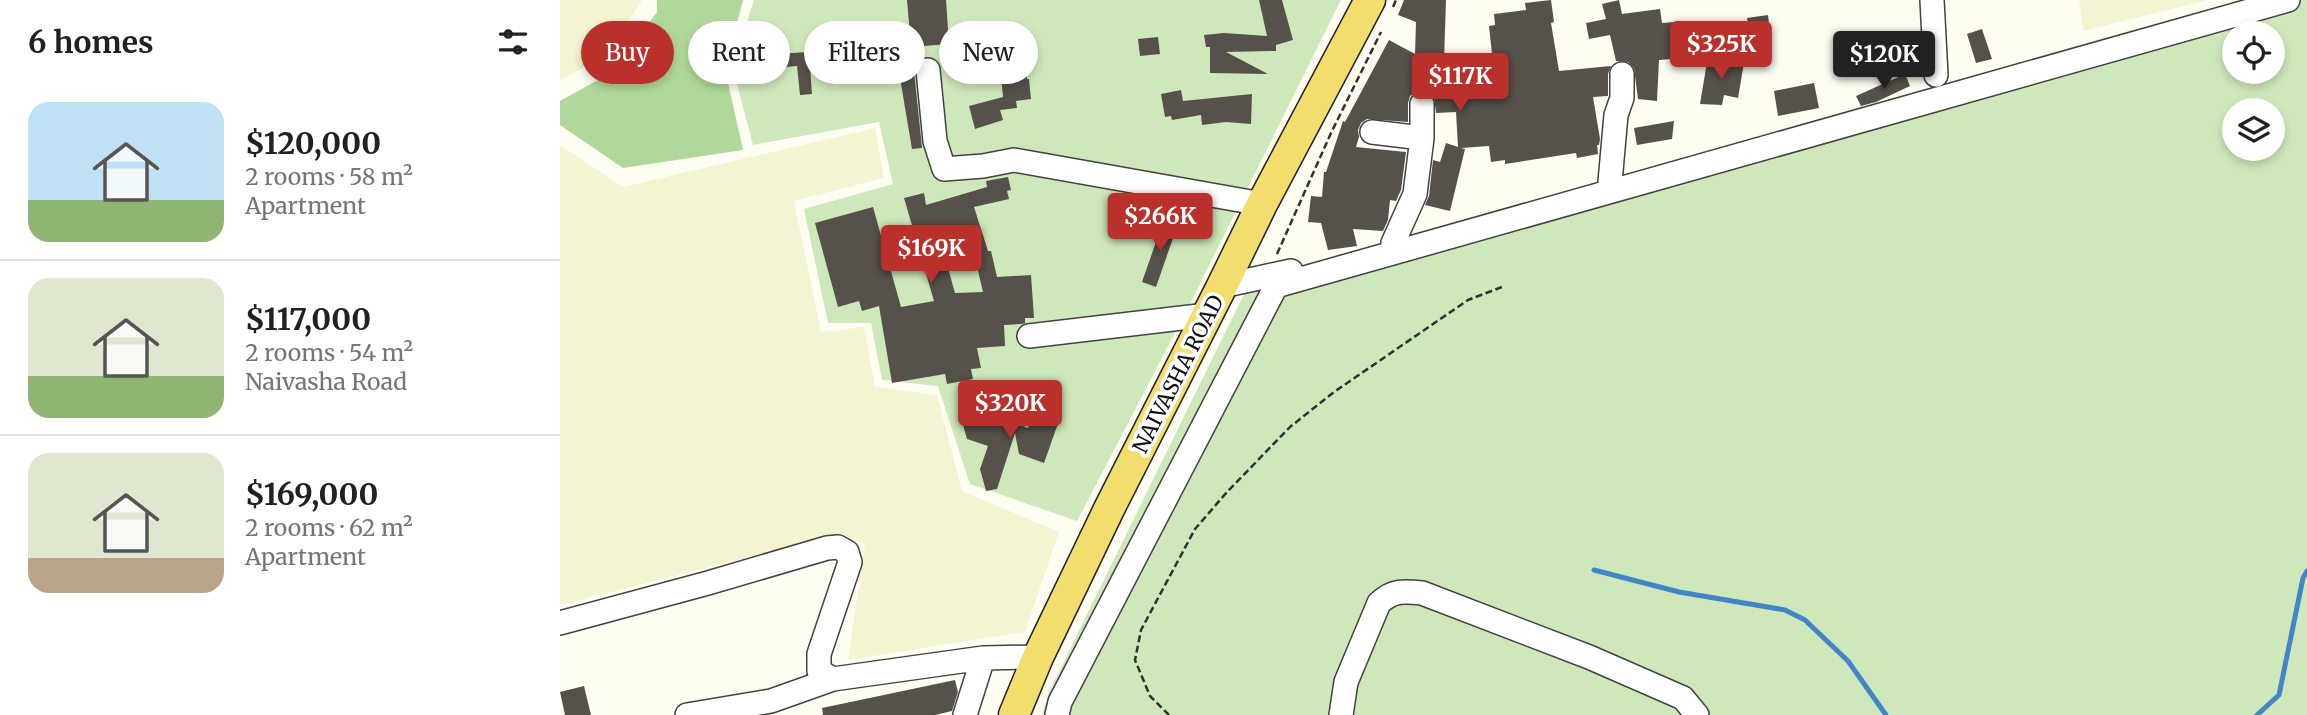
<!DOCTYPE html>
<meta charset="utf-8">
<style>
:root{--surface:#fff;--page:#f6f6f6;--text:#202124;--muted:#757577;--line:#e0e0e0;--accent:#ba312c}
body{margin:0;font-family:Merriweather,serif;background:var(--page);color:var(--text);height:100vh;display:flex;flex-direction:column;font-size:26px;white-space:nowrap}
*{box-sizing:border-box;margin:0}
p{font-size:23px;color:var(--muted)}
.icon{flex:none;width:38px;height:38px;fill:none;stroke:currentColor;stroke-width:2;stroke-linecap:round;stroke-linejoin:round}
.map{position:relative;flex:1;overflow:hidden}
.sheet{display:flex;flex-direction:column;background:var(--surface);width:560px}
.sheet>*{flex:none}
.banner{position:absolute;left:21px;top:21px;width:665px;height:63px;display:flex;gap:14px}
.buttons{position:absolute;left:1662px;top:21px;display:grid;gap:14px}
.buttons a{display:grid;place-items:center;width:63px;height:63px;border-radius:50%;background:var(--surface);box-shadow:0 4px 10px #0003;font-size:35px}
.price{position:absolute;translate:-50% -60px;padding:0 16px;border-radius:7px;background:var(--accent);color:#fff;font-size:23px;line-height:46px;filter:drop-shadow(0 2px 4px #0008)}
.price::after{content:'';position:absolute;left:50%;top:42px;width:21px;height:16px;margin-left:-10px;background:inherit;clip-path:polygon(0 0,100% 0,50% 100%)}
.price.current{background:#222;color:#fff}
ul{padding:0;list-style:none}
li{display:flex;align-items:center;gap:21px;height:175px;padding:0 28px}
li+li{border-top:2px solid var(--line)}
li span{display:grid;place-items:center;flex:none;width:196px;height:140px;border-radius:21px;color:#555}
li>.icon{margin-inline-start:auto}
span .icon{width:84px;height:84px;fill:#fffc;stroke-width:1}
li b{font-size:30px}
h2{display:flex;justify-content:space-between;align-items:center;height:84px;padding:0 28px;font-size:30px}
.pill{padding:0 24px;border-radius:32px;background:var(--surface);box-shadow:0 4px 10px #0003;font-size:24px;line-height:63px}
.pill.current{background:var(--accent);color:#fff}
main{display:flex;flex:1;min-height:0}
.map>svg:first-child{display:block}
.farmland{fill:#f4f4d2}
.green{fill:#cfe8bb;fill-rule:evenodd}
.forest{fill:#b1d89b}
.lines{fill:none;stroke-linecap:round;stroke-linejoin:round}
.stream{stroke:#4187c8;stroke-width:5}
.building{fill:#57514b;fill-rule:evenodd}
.minor-casing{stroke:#424242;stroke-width:26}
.major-casing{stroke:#202020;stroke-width:33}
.path{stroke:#313131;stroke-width:2.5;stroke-dasharray:7 3.5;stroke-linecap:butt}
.minor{stroke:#fff;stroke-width:23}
.major{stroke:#f3de6d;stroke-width:30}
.labels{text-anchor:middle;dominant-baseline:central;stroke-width:7;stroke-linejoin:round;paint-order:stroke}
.street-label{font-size:21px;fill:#0f0f0f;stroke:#fff}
</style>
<main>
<section class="sheet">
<h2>6 homes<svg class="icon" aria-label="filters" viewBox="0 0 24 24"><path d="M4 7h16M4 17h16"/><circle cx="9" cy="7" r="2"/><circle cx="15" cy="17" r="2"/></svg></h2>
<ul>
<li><span style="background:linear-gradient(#bfe0f5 70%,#8fb573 0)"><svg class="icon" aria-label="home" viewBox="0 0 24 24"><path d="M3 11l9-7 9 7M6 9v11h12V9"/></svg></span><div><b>$120,000</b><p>2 rooms · 58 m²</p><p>Apartment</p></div></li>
<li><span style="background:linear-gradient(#dfe7d0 70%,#8fb573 0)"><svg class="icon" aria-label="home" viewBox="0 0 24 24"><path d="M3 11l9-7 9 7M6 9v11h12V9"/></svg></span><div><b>$117,000</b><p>2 rooms · 54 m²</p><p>Naivasha Road</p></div></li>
<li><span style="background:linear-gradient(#dfe7d0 75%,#b9a48a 0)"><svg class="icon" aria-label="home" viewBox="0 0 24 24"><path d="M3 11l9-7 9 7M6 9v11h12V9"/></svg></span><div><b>$169,000</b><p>2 rooms · 62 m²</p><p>Apartment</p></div></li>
</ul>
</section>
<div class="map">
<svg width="1747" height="715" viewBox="0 0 1747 715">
<rect width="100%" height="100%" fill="#fefdf1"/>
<path class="farmland" d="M0 0H82L47 53 0 81Z
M1519 0H1648L1523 31Z
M315 128 324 178 234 201 261 332 304 327 315 387 377 395 402 491 499 532 465 632 288 660 305 544 280 534 0 605V145L63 187Z"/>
<path class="green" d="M194 0H781L627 310 517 521 410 484 378 386 322 380 311 323H268L244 209 333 184 319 122 193 145 173 68Z
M1702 0H1747V715H482L489 692 685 292ZM1675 33H1713V72H1675ZM1675 110H1713V149H1675Z"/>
<path class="forest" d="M97 0H183L165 69 183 150 63 168 0 125V101L54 71 97 12Z"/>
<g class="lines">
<path class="stream" d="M1034 570 1119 592 1225 610 1245 620 1288 661 1326 715
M1697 715 1719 695 1743 578 1747 571"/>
</g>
<path class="building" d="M347 0H386L389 44 351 47Z
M699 0H722L733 40 716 45V51L666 52 708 74 650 73V47H646L644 35 664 33 707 36Z
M844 0H886L884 61 932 54 929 26 935 25 934 14 966 10 965 3 991 0 994 22 991 23 999 71 1051 66 1048 74V96L1033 97 1040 139 1039 145H1037L1038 154 1017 158 1016 153 945 164V160L931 162 929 146 901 148 905 149 890 211 865 205 869 196 873 160 880 162 886 143 898 147 896 112 876 113 874 96 868 92H856L850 96 848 103V122L807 119 801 123 798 130 799 137 796 147 846 152 841 190 836 201 830 200 828 220 823 231 793 229 797 246 768 250 761 223 748 222 751 196 762 197 764 172H766L783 121 785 122 829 40 855 54 856 22 838 15Z
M1059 0 1062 14 1100 9 1102 23 1127 21 1129 42 1117 43V49H1112V59L1099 60 1097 101 1078 99 1074 68 1068 62 1056 61 1050 35 1029 39 1026 23 1046 19 1042 4Z
M1208 15 1210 34 1190 37 1187 18Z
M1422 29 1432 59 1416 63 1407 34Z
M598 37 600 54 580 56 578 39Z
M466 43 467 79H469L471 99 456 101 457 108 440 110 443 120 415 129 409 106 443 97 440 65 390 67 389 47Z
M274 50 275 64 250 66 252 94 240 95 237 66 206 69 205 55Z
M361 50 363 57 356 64 354 71 362 148 352 149 336 54Z
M1148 56 1184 63 1178 98 1164 95 1162 105 1140 104Z
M1345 74 1350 86 1316 102 1301 106 1296 96Z
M1254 83 1259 108 1218 116 1214 91Z
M621 90 623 101 692 94 691 124 666 122 642 125 641 115 612 120 611 116 605 117 601 94Z
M1114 121 1112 139 1077 145 1074 128Z
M448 177 451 190 447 191 449 199 414 207 428 251H431L437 277 471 275 474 318H465V323L462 324 444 325 445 346 417 348 421 368 411 369 413 379 387 384 385 374 332 383 319 306 302 311 299 301 278 307 255 223 313 207 341 307 374 301 344 198 364 193 366 205 427 187 426 181ZM414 254 423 292 395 293 386 261Z
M604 219 618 224 596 287 582 282Z
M476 406 501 415 484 463 459 454 455 433 437 489 426 491 420 469 428 446 407 439 402 421 429 413 468 428Z
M395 680 398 692 392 711 375 715H263L262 708Z
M24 686 31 715H5L0 692Z"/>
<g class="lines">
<defs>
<path id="minor" d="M1372 0 1376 75
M368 70 375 141 384 169 423 166 454 160 702 204
M812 132 862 138
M1050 182 1056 115 1062 98V74
M833 243 855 194 862 138V104
M662 286 731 271
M469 336 647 315
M0 623 148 583 267 548 278 547 287 552 290 562 259 654V671L273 679 423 658 478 657
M127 715 211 701 273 679
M405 715 423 658
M497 715 500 702 716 286 1728 0
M781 715 786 682 819 603C833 590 844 591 862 593L1029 657 1123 698 1137 715"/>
<path id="major" d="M454 715 478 657 549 509 662 286 702 204 810 0"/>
</defs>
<use href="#minor" class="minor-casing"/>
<use href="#major" class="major-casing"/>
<path class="path" d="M833 7 836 0
M717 254 771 133 821 32
M609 715 590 696 575 660 581 630 635 529 667 492 730 427 774 392 908 300 942 287"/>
<use href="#minor" class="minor"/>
<use href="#major" class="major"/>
</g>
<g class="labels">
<g class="street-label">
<text transform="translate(618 374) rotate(-63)">NAIVASHA ROAD</text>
</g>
</g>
</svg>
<div class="buttons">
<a><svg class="icon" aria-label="locate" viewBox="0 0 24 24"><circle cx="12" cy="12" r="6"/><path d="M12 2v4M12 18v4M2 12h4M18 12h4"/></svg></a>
<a><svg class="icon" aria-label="layers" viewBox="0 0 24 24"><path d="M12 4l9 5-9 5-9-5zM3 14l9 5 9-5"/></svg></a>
</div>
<b class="price" style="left:1161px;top:81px">$325K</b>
<b class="price current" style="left:1324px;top:91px">$120K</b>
<b class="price" style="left:900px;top:113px">$117K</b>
<b class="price" style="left:600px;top:253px">$266K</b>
<b class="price" style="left:371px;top:285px">$169K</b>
<b class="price" style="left:450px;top:440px">$320K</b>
<div class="banner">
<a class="pill current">Buy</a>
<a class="pill">Rent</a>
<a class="pill">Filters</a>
<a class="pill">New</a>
</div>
</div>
</main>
